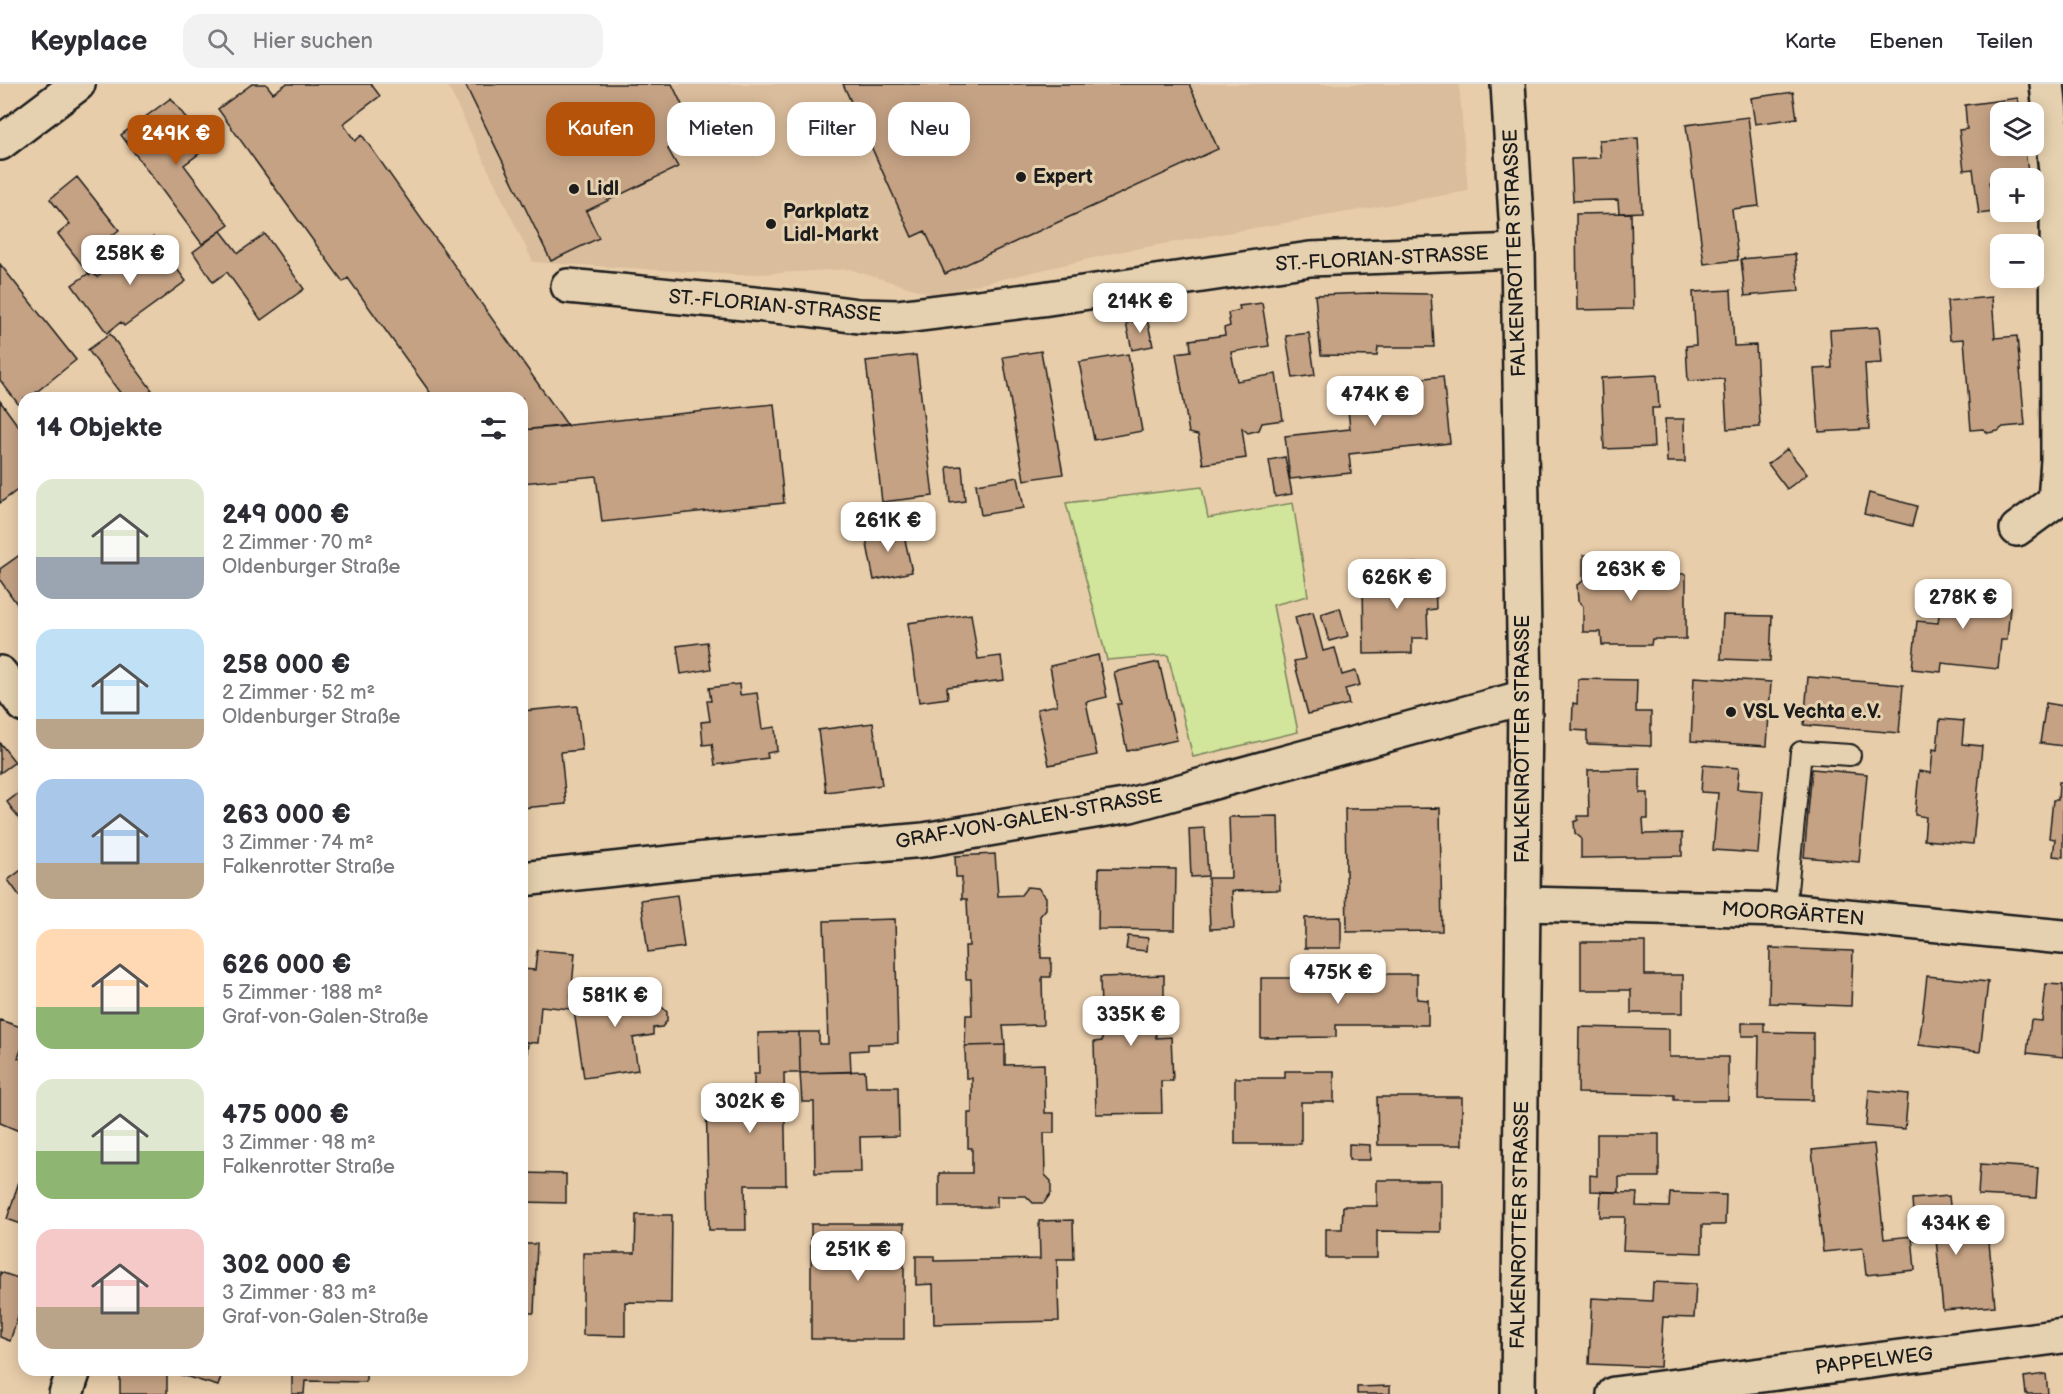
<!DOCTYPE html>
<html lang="de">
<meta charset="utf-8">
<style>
:root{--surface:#fff;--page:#f2f2f3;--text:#2b2b33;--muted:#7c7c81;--line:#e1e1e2;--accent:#b45309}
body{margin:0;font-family:"Balsamiq Sans",sans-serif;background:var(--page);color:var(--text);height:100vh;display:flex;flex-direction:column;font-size:22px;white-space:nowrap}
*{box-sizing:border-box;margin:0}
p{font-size:20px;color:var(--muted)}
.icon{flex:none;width:33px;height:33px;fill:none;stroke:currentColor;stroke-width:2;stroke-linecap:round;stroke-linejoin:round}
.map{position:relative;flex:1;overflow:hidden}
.drawer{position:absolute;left:18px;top:308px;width:510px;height:984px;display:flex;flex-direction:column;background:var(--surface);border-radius:18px;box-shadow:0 3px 15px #0003}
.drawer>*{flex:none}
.top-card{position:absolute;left:546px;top:18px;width:570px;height:54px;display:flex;gap:12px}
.buttons{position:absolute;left:1990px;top:18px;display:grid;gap:12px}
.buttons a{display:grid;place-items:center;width:54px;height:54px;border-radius:12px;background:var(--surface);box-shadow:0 3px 15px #0003;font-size:30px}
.price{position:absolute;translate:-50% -51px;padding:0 14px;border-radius:12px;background:#fff;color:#222;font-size:20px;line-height:39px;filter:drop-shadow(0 2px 3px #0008)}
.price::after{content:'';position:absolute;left:50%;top:36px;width:18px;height:14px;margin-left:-9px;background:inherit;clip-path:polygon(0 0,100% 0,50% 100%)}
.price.active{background:var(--accent);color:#fff}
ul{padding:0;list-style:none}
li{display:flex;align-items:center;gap:18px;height:150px;padding:0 18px}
li span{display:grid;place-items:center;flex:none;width:168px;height:120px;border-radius:18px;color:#555}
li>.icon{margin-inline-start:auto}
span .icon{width:72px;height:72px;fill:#fffc;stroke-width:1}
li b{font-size:26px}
h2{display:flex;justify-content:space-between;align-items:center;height:72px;padding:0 18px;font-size:26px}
.tag{padding:0 21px;border-radius:18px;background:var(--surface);box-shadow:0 3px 15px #0003;font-size:21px;line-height:54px}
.tag.active{background:var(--accent);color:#fff}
header{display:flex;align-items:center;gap:36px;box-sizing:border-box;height:84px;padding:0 30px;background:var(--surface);border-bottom:2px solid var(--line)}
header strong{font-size:28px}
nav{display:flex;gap:33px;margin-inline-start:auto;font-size:21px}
.search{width:420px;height:54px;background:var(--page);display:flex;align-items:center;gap:15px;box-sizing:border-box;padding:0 21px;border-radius:18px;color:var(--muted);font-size:22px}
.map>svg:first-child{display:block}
.built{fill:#dabd9c}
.green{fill:#d2e69b;stroke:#77815c;stroke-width:1.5}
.building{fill:#c5a284;stroke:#1c1c1c;stroke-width:1.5}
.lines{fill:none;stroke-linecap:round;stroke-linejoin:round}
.lane-casing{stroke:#1c1c1c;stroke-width:24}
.street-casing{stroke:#1c1c1c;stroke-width:38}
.secondary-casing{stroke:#1c1c1c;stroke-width:38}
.lane{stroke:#e5d1af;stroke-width:20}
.street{stroke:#e5d1af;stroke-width:33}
.secondary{stroke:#e5d1af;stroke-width:33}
.poi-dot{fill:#1c1c1c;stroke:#e5d1af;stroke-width:2}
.labels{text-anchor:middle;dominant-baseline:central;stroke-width:6;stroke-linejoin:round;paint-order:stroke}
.poi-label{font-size:20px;font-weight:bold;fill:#1c1c1c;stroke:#e5d1af;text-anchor:start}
.street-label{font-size:20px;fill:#1c1c1c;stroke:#e5d1af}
</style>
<header>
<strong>Keyplace</strong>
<div class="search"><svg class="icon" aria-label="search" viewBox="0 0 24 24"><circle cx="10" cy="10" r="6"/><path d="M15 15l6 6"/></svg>Hier suchen</div>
<nav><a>Karte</a><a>Ebenen</a><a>Teilen</a></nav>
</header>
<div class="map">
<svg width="2063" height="1310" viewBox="0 0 2063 1310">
<rect width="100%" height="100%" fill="#e8cdaa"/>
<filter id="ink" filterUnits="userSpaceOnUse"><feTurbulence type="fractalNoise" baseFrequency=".0167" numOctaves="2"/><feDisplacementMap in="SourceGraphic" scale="12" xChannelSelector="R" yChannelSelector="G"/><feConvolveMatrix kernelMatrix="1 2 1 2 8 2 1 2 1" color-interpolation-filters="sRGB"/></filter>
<g filter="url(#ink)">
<path class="built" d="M447 0H1459L1468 107 1123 167 934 211 849 185 739 191 533 178Z"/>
<path class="green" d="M1202 403 1208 434 1293 419 1308 512 1273 521 1298 648 1193 673 1168 571 1107 576 1066 419Z"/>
<path class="building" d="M252 0H266L273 9 286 0H371L380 12 343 40 355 57 362 51 568 342 522 346V314H434L348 194 343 198 218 25Z
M465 0H672L696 50 668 65 678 83 586 127 599 154 551 177Z
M843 0H1189L1218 65 945 190 925 147 912 153Z
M1793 8 1797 34 1755 40 1751 14Z
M171 14 208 63 184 81 229 141 202 160 121 51Z
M2018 14 2020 28H2001V62H2024L2029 93 2001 94V96L1989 98 1990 103 2001 102V127L1979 130 1973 85 1964 86 1959 46 1967 45 1965 21Z
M1748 33 1759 122 1732 125 1738 176 1704 180 1686 41Z
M1638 54 1642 128 1619 129 1618 116 1573 117 1571 75 1600 74 1599 56Z
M77 93 119 146 95 165 105 178 90 191 58 150 70 140 50 115Z
M1631 129 1633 225 1577 226 1576 130Z
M221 147 238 169 265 150 304 205 261 236 227 188 213 198 193 168Z
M153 153 186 197 124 242 121 238 107 249 72 201 89 189 90 191 93 189 97 193Z
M1795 170 1799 207 1745 212 1741 175Z
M0 180 76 276 29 314H24V317L19 321 0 296Z
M1731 206 1734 262 1756 261 1760 343 1727 345 1724 295 1688 297 1686 262 1696 261 1693 208Z
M1370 209 1431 210 1434 263H1378L1377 272 1321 271 1315 211Z
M1992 213 1995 254 2017 252 2025 341 2003 343 1998 347 1988 349 1983 345 1971 346 1964 255 1950 256 1947 217Z
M1262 219 1269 262 1231 268 1237 297 1276 290 1283 336 1262 339 1259 346 1248 349 1242 344 1246 374 1203 380 1198 351 1189 349 1176 269 1191 267 1190 256 1225 251 1224 244 1230 242 1228 229 1240 226 1239 222Z
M1147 235 1153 262 1132 266 1126 239Z
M1879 243 1882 279 1865 280 1869 345 1819 348 1814 285 1832 284 1830 246Z
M1309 249 1315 291 1293 294 1286 252Z
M110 250 152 306 142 314H124L88 266Z
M1041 267 1063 390 1024 396 1003 273Z
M1128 270 1142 347 1094 356 1079 278Z
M916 271 933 412 882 418 866 277Z
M1657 291 1659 324H1652L1654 363 1604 365 1601 294Z
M1443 292 1450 359 1349 370 1351 389 1290 395 1285 352 1350 345 1346 307 1369 304V300Z
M0 317 24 350V401L0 419Z
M774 320 784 419 602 438 596 392 522 399V346Z
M1665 335H1684L1685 378H1667Z
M1787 365 1807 390 1787 405 1768 380Z
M1285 373 1292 410 1275 413 1269 376Z
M962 382 965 417 950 419 947 383Z
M1018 393 1024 424 981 431 976 400Z
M1869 409 1917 422 1912 442 1864 430Z
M902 442 912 488 874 496 865 450Z
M24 468V530L0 496V485Z
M1583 471H1623L1622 480H1652V489L1686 490V555H1652L1651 561H1602L1601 548H1583V522L1578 517 1577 501 1583 497Z
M1423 479 1424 498H1435L1436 525 1427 526 1428 554H1412V569L1364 570 1363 495H1388V489H1395L1394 480Z
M1943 498 2003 505 2001 522 2010 523 2007 556H2001L1998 585 1942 579 1941 588 1912 585 1917 537 1938 539Z
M1340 524 1348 552 1329 557 1321 530Z
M1313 528 1323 567 1335 564 1342 591 1356 587 1360 601 1345 605 1349 620 1308 630 1294 577 1305 575 1295 533Z
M971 530 978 575 1001 572 1004 596 947 603 948 614 919 618 908 539Z
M1723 531 1772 532 1770 577 1721 575Z
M707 558 711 585 681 590 677 562Z
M1098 571 1107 613 1086 618 1097 671 1049 681 1037 625 1057 621 1050 582Z
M1159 578 1177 656 1127 667 1117 620H1121L1114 588Z
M1694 593 1771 598 1767 662 1691 657Z
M1808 593 1903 601 1899 649 1804 641Z
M1578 595 1637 596 1636 628H1651V662L1587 660V647L1572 646 1573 619 1577 620Z
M739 600 740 611 757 609 762 645 775 643 777 667 767 669 768 674 715 681 712 660 703 661 701 638 710 637 707 617H711L709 604Z
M2046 619 2063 622V662L2040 659Z
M577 622 582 666 561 668 566 720 522 724V627Z
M1940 635 1964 637 1962 660 1982 662 1973 760 1924 756 1926 733 1915 731 1919 687 1931 689 1933 665 1937 666Z
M873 639 882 701 826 708 818 646Z
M0 659 15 678 0 689Z
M1703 681 1739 684 1737 705 1763 707 1758 769 1713 766 1718 709 1701 708Z
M1640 685V709H1648V735H1643L1644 750 1682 749V772L1581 774V754L1575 749 1574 738 1578 736V732H1589L1588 686Z
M1812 685 1867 690 1859 778 1804 773Z
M2059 698H2063V773L2053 772 2055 755 2049 754 2053 716H2058Z
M24 705V742L7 718Z
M1440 724 1442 847 1347 848 1345 725Z
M1278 732 1280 806 1232 807 1234 844 1210 845 1208 794H1231L1229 733Z
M1205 744 1208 792 1191 793 1189 745Z
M995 770 998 812 1021 811 1027 803 1038 804 1046 813V825L1040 832 1041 874H1051V893H1042L1043 941 1003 942 1005 961 965 962 966 931H972L971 895H966L965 862H969L967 815H962V793H956L955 772Z
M24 784V818L8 796Z
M1099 784 1176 785 1175 846 1098 845Z
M677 811 684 863 648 868 641 816Z
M1341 833V864H1305V834Z
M895 835 898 959 868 960V966L850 967 851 988 800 989 799 948H819V960H828L824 837Z
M1128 852 1148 854 1147 867 1126 865Z
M1581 858H1645V891H1683V929H1631V906H1581Z
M1770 864 1853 867 1851 922 1769 919Z
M537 866 575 869 570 925 541 922 538 959 522 958V885L535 886Z
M1361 890H1417V915L1428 916V941H1336V953L1261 954V894H1329L1328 900H1361Z
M1164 891V913H1154L1156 954 1171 953 1173 997H1161L1162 1029 1096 1030 1094 958 1102 957 1100 893Z
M1927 892 1988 898 1980 968 1919 961Z
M647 899 650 922 660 921 667 928V937L662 943 653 944V951L633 954 638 986 584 994 574 927 590 925 587 907Z
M2046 900 2063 901V973L2027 969 2031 936 2042 937Z
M0 936 24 944V958L18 974 24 976V1049L0 1039Z
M1742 939H1764V948L1813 949V1016L1758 1015 1759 952H1742Z
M1579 943 1669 945V973H1728V1016H1674V1011L1578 1009Z
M799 948 800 989H784L786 1101H745L746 1146H709L706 1013H754V990H759L758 949Z
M522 958H528L522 1029Z
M1005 961V981L1044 980 1045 1029H1054V1049H1044L1045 1091 1051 1097V1109L1044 1119H1033L1026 1112H997V1123H939V1089H972V1064H968V1029H972V994H966L965 962Z
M865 987 866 1003H898L899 1052 860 1053 861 1088 815 1089 814 1018H802L800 989Z
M1285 987H1334V1018H1301V1060H1235V994H1285Z
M1869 1006 1908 1010 1905 1045 1866 1042Z
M1377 1013H1462V1061H1378Z
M1597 1050H1659V1093H1619V1108L1590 1107V1091L1597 1092Z
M1349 1060 1370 1061V1076H1349Z
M1874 1060 1884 1155 1912 1152 1915 1186 1866 1191 1863 1164 1823 1168 1812 1066Z
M1980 1080 2038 1084 2036 1114 1978 1111Z
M24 1082V1141L7 1135Z
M522 1089 566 1090V1119L522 1118Z
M1377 1096H1441V1148L1377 1147V1174H1326V1145H1342L1343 1122H1377Z
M1601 1108 1637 1109 1636 1122 1669 1123 1670 1109 1726 1111 1725 1141H1702V1169L1623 1166 1625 1133H1600Z
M1949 1112 1953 1151 1988 1148 1995 1222 1943 1226 1936 1155 1915 1156 1912 1115Z
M636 1131H672L671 1219 625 1218V1252L583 1251V1169H635Z
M1073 1136 1074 1175H1057L1059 1237 934 1240 933 1200 916 1201V1172H934V1177L1040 1175 1039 1137Z
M811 1140H904V1255H811Z
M522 1160H537L534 1229H522Z
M0 1188 24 1196V1214L10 1257 0 1253Z
M1653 1198 1696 1200 1694 1234 1663 1233 1660 1283 1589 1280 1592 1214 1652 1217Z
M179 1286H223L218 1302 178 1290Z
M292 1286H366V1298L305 1297 304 1310H292Z
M120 1287H167V1310H120Z
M2046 1290 2048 1310H2026L2024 1293Z
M1390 1302V1310H1357V1303Z"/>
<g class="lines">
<defs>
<path id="lane" d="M1785 826 1801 668 1850 671"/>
<path id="street" d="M568 202 806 225 858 232 897 233 1042 215 1310 175 1518 167
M2017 445 2055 417 2058 376 2057 97 2047 0
M0 589 24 621
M522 795 706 775 924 756 1130 721 1525 613
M1523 820 1785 826 2063 853
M66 1310 74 1286
M1614 1310 2063 1252"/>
<path id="secondary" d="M1508 0 1518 167 1525 613 1518 1310
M0 59 78 0"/>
</defs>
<use href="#lane" class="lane-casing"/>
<use href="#street" class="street-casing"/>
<use href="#secondary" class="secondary-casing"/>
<use href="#lane" class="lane"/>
<use href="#street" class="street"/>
<use href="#secondary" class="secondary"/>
</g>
</g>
<g class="poi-dot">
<circle cx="1021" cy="93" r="6"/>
<circle cx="574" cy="105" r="6"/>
<circle cx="771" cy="140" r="6"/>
<circle cx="1731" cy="628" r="6"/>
</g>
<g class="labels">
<g class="poi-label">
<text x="1033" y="93">Expert</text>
<text x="586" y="105">Lidl</text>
<text x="783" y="128">Parkplatz<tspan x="783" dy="23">Lidl-Markt</tspan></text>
<text x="1743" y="628">VSL Vechta e.V.</text>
</g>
<g class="street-label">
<text transform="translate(1515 169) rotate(-92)">FALKENROTTER STRASSE</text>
<text transform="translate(1382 175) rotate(-3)">ST.-FLORIAN-STRASSE</text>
<text transform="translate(775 222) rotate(5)">ST.-FLORIAN-STRASSE</text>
<text transform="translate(1523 655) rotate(-90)">FALKENROTTER STRASSE</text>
<text transform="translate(1029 735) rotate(-10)">GRAF-VON-GALEN-STRASSE</text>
<text transform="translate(1793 830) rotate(4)">MOORGÄRTEN</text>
<text transform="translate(1520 1141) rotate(-89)">FALKENROTTER STRASSE</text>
<text transform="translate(1874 1277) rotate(-7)">PAPPELWEG</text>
</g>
</g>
</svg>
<div class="buttons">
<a><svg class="icon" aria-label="layers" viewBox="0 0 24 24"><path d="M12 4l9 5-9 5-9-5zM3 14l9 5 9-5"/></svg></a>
<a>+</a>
<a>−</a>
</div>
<b class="price active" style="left:176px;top:82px">249K €</b>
<b class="price" style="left:130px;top:202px">258K €</b>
<b class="price" style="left:1140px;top:250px">214K €</b>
<b class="price" style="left:1375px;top:343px">474K €</b>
<b class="price" style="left:888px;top:469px">261K €</b>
<b class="price" style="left:1631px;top:518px">263K €</b>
<b class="price" style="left:1397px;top:526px">626K €</b>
<b class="price" style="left:1963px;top:546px">278K €</b>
<b class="price" style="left:1338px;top:921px">475K €</b>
<b class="price" style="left:615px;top:944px">581K €</b>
<b class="price" style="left:1131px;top:963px">335K €</b>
<b class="price" style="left:750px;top:1050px">302K €</b>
<b class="price" style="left:1956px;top:1172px">434K €</b>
<b class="price" style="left:858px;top:1198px">251K €</b>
<div class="top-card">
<a class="tag active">Kaufen</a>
<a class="tag">Mieten</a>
<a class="tag">Filter</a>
<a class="tag">Neu</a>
</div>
<section class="drawer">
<h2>14 Objekte<svg class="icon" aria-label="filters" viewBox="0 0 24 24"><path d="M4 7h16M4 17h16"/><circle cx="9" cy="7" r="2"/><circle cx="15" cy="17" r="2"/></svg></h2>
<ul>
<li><span style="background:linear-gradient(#dfe7d0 65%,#9aa5b1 0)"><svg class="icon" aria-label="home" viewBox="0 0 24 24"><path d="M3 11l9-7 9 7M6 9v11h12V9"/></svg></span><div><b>249 000 €</b><p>2 Zimmer · 70 m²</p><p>Oldenburger Straße</p></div></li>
<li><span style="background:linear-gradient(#bfe0f5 75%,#b9a48a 0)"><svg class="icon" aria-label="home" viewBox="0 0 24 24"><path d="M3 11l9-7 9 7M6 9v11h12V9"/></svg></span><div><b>258 000 €</b><p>2 Zimmer · 52 m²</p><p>Oldenburger Straße</p></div></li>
<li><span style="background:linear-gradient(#a9c7e8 70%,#b9a48a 0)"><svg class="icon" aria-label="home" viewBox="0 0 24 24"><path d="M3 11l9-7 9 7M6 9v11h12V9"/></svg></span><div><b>263 000 €</b><p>3 Zimmer · 74 m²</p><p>Falkenrotter Straße</p></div></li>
<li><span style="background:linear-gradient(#ffd9b3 65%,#8fb573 0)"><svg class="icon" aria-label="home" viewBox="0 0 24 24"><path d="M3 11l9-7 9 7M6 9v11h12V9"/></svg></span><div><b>626 000 €</b><p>5 Zimmer · 188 m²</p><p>Graf-von-Galen-Straße</p></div></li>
<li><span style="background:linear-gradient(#dfe7d0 60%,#8fb573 0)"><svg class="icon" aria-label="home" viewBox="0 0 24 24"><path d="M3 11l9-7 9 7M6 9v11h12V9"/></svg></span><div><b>475 000 €</b><p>3 Zimmer · 98 m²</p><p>Falkenrotter Straße</p></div></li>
<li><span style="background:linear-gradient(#f6c9c9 65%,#b9a48a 0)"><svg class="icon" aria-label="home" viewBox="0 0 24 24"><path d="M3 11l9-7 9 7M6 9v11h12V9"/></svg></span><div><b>302 000 €</b><p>3 Zimmer · 83 m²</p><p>Graf-von-Galen-Straße</p></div></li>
</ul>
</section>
</div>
